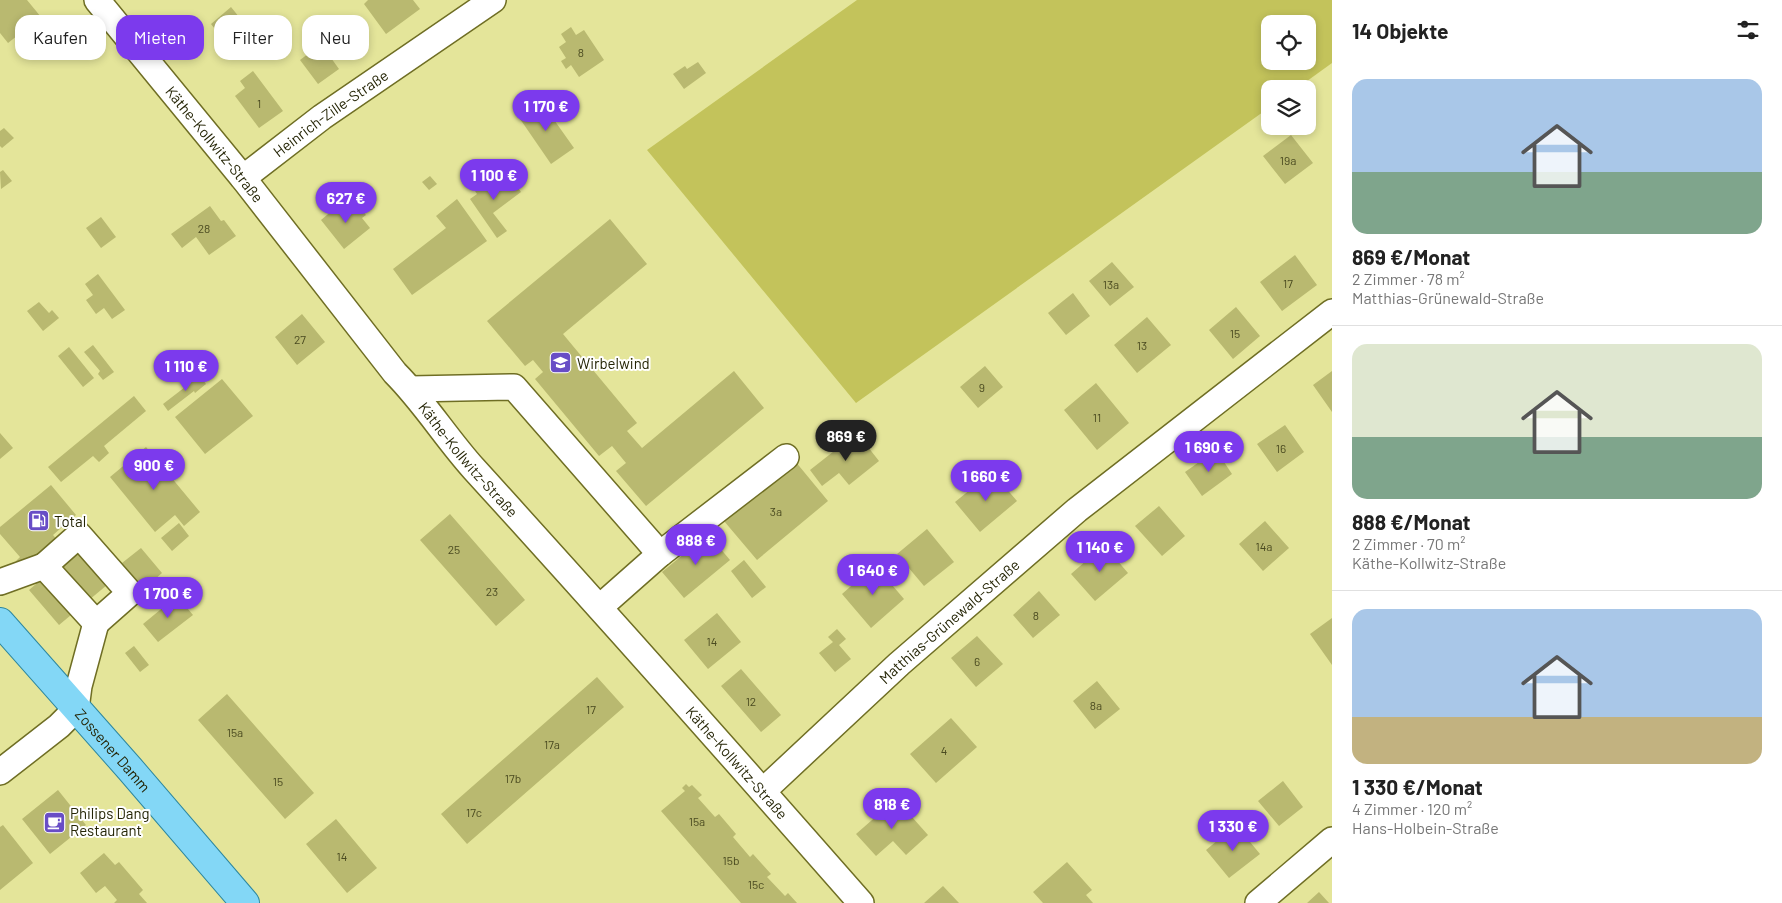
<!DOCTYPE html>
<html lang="de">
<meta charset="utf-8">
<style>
:root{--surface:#fff;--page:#f6f6f6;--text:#222;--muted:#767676;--line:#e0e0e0;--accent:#7c3aed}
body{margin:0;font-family:Barlow,sans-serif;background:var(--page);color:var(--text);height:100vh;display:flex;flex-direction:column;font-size:19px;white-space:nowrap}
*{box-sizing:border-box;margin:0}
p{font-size:16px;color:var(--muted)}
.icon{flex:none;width:28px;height:28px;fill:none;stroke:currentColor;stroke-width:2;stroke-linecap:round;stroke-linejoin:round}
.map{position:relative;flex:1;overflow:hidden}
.drawer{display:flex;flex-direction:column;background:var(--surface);width:450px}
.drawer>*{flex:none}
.top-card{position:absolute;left:15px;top:15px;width:475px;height:45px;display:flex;gap:10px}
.fabs{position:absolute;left:1261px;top:15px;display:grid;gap:10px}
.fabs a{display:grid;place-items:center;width:55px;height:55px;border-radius:10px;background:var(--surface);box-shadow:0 2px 8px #0003;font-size:25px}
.price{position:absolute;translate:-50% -42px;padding:0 11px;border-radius:18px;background:var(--accent);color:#fff;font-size:16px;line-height:32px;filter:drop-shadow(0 1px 2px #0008)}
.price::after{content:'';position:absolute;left:50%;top:30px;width:15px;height:11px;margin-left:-8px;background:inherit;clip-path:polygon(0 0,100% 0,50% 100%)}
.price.on{background:#222;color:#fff}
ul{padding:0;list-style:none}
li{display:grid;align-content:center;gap:10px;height:265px;padding:0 20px}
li+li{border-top:1px solid var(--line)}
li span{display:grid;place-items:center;height:155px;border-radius:15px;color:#555}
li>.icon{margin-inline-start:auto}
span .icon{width:90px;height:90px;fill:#fffc;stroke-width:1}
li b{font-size:21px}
h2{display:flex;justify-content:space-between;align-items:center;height:60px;padding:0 20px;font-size:21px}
.chip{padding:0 18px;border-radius:15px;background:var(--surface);box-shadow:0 2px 8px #0003;font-size:18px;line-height:45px}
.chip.on{background:var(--accent);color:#fff}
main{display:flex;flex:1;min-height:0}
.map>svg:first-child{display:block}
.green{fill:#c3c35b;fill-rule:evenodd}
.building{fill:#b9b970}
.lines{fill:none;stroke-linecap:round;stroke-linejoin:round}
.minor-casing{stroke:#6f6e24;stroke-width:28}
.major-casing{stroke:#2d879e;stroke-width:30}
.minor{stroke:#fff;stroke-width:25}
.major{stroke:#83d7f6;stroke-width:28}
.labels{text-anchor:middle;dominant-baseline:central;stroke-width:4;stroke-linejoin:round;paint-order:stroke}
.number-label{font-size:12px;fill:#4a4a20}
.street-label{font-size:15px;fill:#252506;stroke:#fff}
.poi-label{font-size:15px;fill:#252506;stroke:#fff;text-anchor:start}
</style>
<main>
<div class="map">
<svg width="1332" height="903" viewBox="0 0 1332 903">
<rect width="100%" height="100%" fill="#e4e59a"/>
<path class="green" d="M857 0H1332V63L1296 89H1270V107L856 403 647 150ZM1270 24H1308V61H1270Z"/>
<path class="building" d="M0 0H27L41 17 8 43 0 33Z
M368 0H413L420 9 386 34 364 4Z
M231 7 256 38 238 52 225 37 222 38 211 24Z
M279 24 289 35 273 47 264 36Z
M571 27 576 35 584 30 604 60 579 77 571 65 566 69 561 61 566 58 559 47 566 42 561 34Z
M321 44 339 69 318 84 300 60Z
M698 62 706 73 684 89 673 74 685 66 687 69Z
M253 71 283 111 259 128 235 96 245 88 240 81Z
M540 100 574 148 551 164 518 116Z
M4 128 14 138 2 148 0 146V131Z
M1291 135 1313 163 1285 184 1263 156Z
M3 170 12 181 1 189 0 172Z
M497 175 502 183 510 177 521 192 493 213 507 231 497 238 470 199 477 194 475 191Z
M430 176 437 184 429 190 422 182Z
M346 199 355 210 359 207 366 215 362 218 370 228 344 249 321 220Z
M457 199 487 241 412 295 393 269 446 228 436 216Z
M210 206 221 221 224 220 236 236 209 255 196 237 182 248 171 234Z
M101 217 116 237 101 248 86 228Z
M610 219 647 264 563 334 637 423 627 431 642 448 734 371 764 408 646 506 616 471 626 463 612 446 599 456 535 379 543 372 533 360 525 366 487 321Z
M1295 255 1317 285 1282 311 1260 282Z
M1112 262 1134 287 1110 306 1089 281Z
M98 274 125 310 112 319 104 308 96 314 86 300 93 295 85 284Z
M1073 293 1090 316 1066 335 1048 313Z
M39 302 49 313 52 310 59 318 43 331 27 311Z
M1236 307 1260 336 1233 359 1209 330Z
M302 314 325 342 297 365 275 337Z
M1147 317 1171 345 1137 373 1114 345Z
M93 345 114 372 103 380 98 374 100 371 84 352Z
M69 347 94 378 83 387 58 356Z
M985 366 1003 387 978 408 960 387Z
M1332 371V412L1313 385Z
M198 373 206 384 195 393 194 391 168 411 163 404 189 384 187 381Z
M222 379 253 416 205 454 175 417Z
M1096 383 1129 423 1097 450 1064 410Z
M134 396 146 411 104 446 109 453 99 462 93 456 61 482 48 467Z
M1285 425 1304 452 1277 472 1257 444Z
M0 433 13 448 0 459Z
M857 433 879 461 849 485 839 473 822 486 810 470Z
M146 447 200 512 184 526 175 515 155 532 110 477Z
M1216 450 1232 474 1202 496 1185 472Z
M795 461 828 501 757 560 724 521Z
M992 472 1017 501 980 532 955 502Z
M51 485 76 515 53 535 71 556 77 550 107 585 59 625 29 590 36 584 16 561 20 557 0 534V527Z
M1159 506 1185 536 1162 556 1135 526Z
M450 514 525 600 496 626 420 540Z
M1265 521 1289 548 1263 571 1239 544Z
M179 523 189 536 172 551 161 538Z
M927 529 954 562 924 586 897 554Z
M708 534 730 560 684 598 662 572Z
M1104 545 1128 573 1095 601 1071 574Z
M141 548 162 573 144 589 122 563Z
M744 560 766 587 752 598 731 571Z
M875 565 904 599 871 628 842 594Z
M1039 591 1060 615 1033 638 1013 615Z
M177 596 193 615 158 642 143 624Z
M717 613 741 642 708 669 684 640Z
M1332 618V665L1310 634Z
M837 629 846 639 839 645 851 659 835 672 819 653 833 642 828 637Z
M977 636 1003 664 976 687 951 658Z
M134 646 149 665 140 672 125 653Z
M741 669 781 715 761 732 721 686Z
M597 677 624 707 467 844 441 814Z
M1097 681 1120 709 1095 729 1073 701Z
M227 694 314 793 285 819 198 720Z
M951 718 977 747 936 783 910 754Z
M1283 781 1303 807 1279 826 1258 801Z
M686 784 689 787 692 785 702 795 698 798 715 817 719 814 736 834 733 837 750 857 753 854 771 874 767 877 785 896 788 893 797 903H741L661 811 685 791 682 788Z
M58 790 86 825 50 854 22 819Z
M896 799 928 835 906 855 893 841 876 856 856 834Z
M336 819 377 868 347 893 306 844Z
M3 825 33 863 0 890V827Z
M1236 825 1260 854 1229 878 1206 850Z
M104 853 115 865 119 862 143 890 139 894 147 903H114L117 900 105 886 96 893 80 873Z
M1067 862 1092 890 1086 895 1093 903H1043L1033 892Z
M943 886 959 903H924Z
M1319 892 1329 903H1307Z"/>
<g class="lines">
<defs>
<g id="minor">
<path id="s1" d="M97 0 243 178 395 373C424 402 446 438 474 469 604 612 733 757 861 903"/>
<path id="s2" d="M243 178 322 117 493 0"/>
<path d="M411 389 514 387 660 554"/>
<path d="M44 566 79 535 130 593 96 623"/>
<path d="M0 582 44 566 96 623 79 686 76 709 59 726 0 772"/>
<path d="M600 607 660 554 786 457"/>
<path id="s3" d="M763 791 899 664 1077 510 1332 312"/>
<path d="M1258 903 1332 840"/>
</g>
<g id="major">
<path id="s4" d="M0 622 130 769 245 903"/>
</g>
</defs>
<use href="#minor" class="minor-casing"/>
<use href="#major" class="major-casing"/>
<use href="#minor" class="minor"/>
<use href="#major" class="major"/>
</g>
<defs>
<symbol id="school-square" viewBox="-11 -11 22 22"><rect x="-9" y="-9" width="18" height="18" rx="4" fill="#684dc6" stroke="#fff"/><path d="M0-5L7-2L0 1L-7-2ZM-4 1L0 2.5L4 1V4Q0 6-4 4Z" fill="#fff"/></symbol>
<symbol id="fuel-square" viewBox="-11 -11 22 22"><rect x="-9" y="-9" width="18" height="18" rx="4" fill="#684dc6" stroke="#fff"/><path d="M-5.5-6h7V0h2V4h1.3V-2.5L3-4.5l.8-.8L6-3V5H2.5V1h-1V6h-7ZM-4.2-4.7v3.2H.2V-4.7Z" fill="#fff"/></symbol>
<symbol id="cafe-square" viewBox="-11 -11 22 22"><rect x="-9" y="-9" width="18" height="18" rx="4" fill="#684dc6" stroke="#fff"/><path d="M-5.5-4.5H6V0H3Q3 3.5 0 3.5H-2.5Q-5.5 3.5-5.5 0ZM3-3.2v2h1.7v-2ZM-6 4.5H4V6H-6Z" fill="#fff"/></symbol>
</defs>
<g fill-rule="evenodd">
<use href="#school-square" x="548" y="350" width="25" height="25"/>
<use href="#fuel-square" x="26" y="508" width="25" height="25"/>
<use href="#cafe-square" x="42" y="810" width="25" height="25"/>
</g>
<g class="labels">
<g class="number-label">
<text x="581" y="52">8</text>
<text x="259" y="103">1</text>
<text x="1288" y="160">19a</text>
<text x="204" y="228">28</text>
<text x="1288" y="283">17</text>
<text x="1111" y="284">13a</text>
<text x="1235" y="333">15</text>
<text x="300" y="339">27</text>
<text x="1142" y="345">13</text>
<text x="982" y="387">9</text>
<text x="1097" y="417">11</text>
<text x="1281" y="448">16</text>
<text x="776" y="511">3a</text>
<text x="1264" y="546">14a</text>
<text x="454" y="549">25</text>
<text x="492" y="591">23</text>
<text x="1036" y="615">8</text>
<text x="712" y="641">14</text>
<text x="977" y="661">6</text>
<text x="751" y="701">12</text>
<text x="1096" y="705">8a</text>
<text x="591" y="709">17</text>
<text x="235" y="732">15a</text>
<text x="552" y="744">17a</text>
<text x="944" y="750">4</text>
<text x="513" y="778">17b</text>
<text x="278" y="781">15</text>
<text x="474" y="812">17c</text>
<text x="697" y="821">15a</text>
<text x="342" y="856">14</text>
<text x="731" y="860">15b</text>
<text x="756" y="884">15c</text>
</g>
<g class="street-label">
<text stroke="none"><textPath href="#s2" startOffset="109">Heinrich-Zille-Straße</textPath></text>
<text stroke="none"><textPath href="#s1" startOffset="186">Käthe-Kollwitz-Straße</textPath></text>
<text stroke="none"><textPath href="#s1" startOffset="591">Käthe-Kollwitz-Straße</textPath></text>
<text stroke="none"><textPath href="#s3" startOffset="252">Matthias-Grünewald-Straße</textPath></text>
<text stroke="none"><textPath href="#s4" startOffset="171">Zossener Damm</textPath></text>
<text stroke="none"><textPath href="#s1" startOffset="996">Käthe-Kollwitz-Straße</textPath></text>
</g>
<g class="poi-label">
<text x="577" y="363">Wirbelwind</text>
<text x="54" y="521">Total</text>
<text x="70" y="813">Philips Dang<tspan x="70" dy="17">Restaurant</tspan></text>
</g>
</g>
</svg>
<div class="fabs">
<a><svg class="icon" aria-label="locate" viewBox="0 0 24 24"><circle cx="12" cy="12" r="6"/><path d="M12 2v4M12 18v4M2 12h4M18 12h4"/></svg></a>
<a><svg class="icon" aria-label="layers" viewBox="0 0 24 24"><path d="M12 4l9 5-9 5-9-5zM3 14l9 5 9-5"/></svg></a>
</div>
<b class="price" style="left:546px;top:132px">1 170 €</b>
<b class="price" style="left:494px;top:201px">1 100 €</b>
<b class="price" style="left:346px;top:224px">627 €</b>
<b class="price" style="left:186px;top:392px">1 110 €</b>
<b class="price on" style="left:846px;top:462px">869 €</b>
<b class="price" style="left:1209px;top:473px">1 690 €</b>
<b class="price" style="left:154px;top:491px">900 €</b>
<b class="price" style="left:986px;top:502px">1 660 €</b>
<b class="price" style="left:696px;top:566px">888 €</b>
<b class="price" style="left:1100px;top:573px">1 140 €</b>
<b class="price" style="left:873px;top:596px">1 640 €</b>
<b class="price" style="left:168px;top:619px">1 700 €</b>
<b class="price" style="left:892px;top:830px">818 €</b>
<b class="price" style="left:1233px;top:852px">1 330 €</b>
<div class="top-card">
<a class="chip">Kaufen</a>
<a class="chip on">Mieten</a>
<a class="chip">Filter</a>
<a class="chip">Neu</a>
</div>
</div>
<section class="drawer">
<h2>14 Objekte<svg class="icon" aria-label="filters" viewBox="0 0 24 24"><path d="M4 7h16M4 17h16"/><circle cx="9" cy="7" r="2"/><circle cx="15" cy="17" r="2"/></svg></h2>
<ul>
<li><span style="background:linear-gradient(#a9c7e8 60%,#7fa58c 0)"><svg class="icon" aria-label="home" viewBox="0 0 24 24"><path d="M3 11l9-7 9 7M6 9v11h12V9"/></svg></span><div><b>869 €/Monat</b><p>2 Zimmer · 78 m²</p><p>Matthias-Grünewald-Straße</p></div></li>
<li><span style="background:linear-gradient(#dfe7d0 60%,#7fa58c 0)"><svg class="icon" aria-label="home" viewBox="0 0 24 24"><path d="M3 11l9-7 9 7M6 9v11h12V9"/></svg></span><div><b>888 €/Monat</b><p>2 Zimmer · 70 m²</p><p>Käthe-Kollwitz-Straße</p></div></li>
<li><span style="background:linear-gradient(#a9c7e8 70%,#c2b280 0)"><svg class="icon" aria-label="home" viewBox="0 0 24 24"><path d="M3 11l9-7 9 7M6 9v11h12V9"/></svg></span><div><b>1 330 €/Monat</b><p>4 Zimmer · 120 m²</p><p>Hans-Holbein-Straße</p></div></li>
</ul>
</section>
</main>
